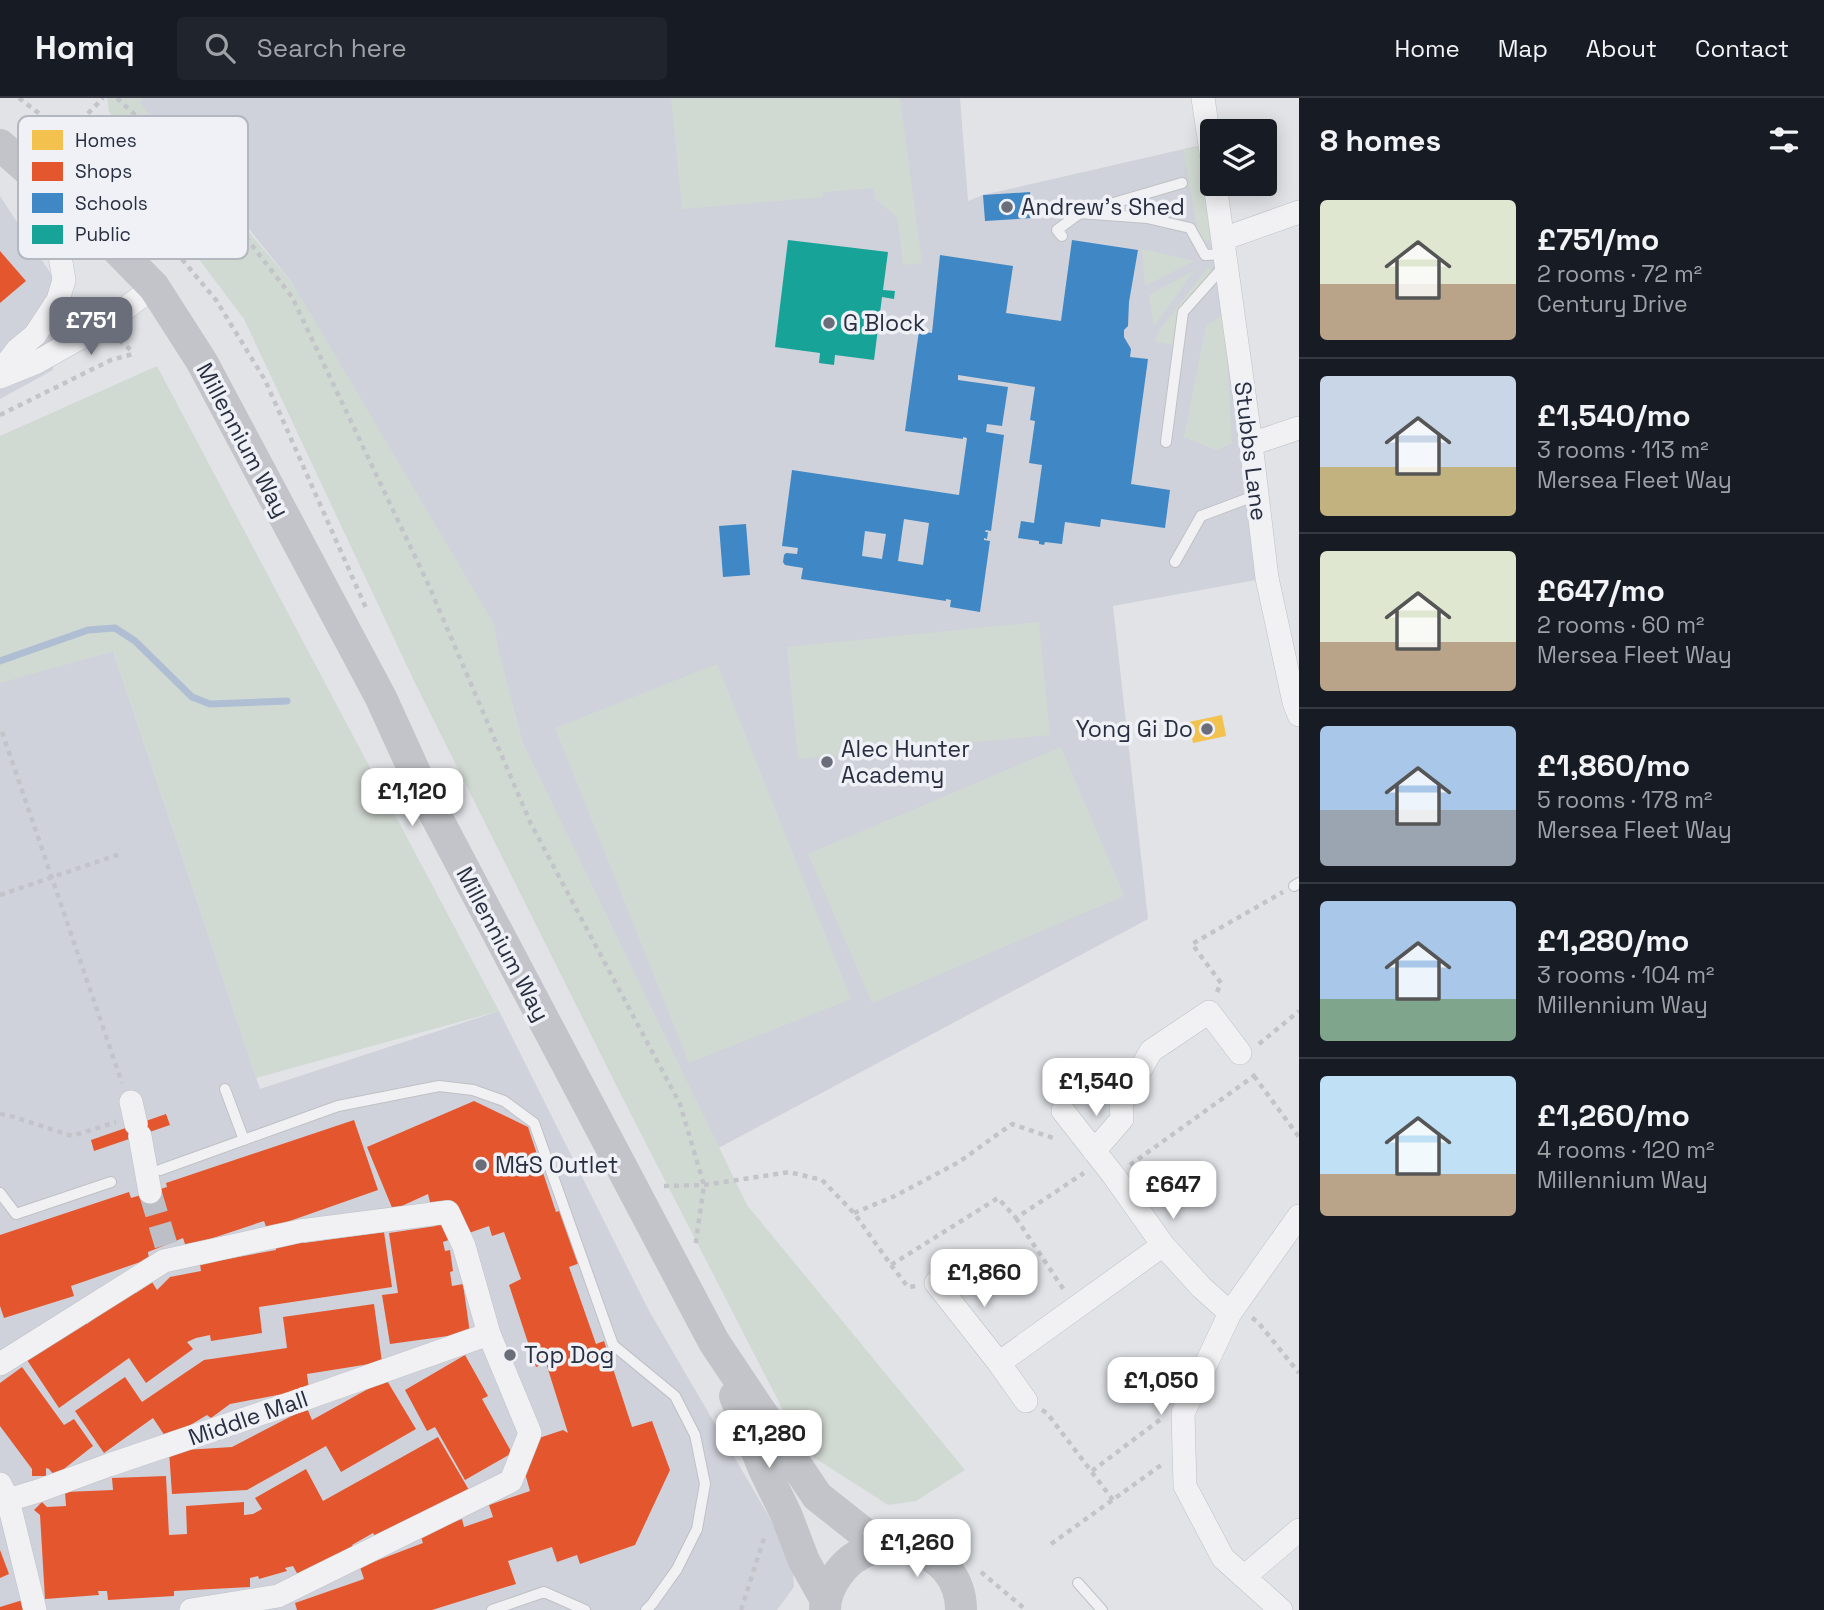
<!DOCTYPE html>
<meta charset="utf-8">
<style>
:root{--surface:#171b24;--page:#20242c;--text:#f1f3f6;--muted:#9ea1a6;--line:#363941;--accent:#696e7a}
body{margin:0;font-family:"Space Grotesk",sans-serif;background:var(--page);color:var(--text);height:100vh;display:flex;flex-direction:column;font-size:26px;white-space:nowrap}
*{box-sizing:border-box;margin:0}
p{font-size:23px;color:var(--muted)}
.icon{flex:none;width:38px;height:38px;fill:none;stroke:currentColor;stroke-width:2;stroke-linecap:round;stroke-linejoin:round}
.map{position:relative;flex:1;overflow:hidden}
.drawer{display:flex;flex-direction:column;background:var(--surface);width:525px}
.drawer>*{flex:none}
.tools{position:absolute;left:1200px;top:21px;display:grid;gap:14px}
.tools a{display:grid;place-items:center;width:77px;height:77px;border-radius:7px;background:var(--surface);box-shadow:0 4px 18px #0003;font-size:35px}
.price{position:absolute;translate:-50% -60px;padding:0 16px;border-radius:14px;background:#fff;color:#222;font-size:23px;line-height:46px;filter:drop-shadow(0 2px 4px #0008)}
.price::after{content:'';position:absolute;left:50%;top:42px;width:21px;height:16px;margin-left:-10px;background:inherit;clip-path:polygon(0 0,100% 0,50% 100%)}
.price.active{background:var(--accent);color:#fff}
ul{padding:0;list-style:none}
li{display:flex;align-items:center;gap:21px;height:175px;padding:0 21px}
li+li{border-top:2px solid var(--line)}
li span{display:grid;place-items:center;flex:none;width:196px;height:140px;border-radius:7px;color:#555}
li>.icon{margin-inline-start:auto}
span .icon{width:84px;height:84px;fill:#fffc;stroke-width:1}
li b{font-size:30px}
h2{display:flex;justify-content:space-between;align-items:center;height:84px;padding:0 21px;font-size:30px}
header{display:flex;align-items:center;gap:42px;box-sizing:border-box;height:98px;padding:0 35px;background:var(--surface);border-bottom:2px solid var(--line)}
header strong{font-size:33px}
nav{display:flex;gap:38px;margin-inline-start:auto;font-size:24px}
.search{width:490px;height:63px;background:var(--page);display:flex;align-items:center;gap:18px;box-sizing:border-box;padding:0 24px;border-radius:7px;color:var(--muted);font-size:26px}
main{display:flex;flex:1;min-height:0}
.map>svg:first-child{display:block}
.built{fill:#cfd2da}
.green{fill:#d1dad2}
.homes{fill:#f2c14e}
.shops{fill:#e4572e}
.schools{fill:#3f88c5;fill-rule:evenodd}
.public{fill:#17a398}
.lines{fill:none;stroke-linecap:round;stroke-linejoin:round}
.stream{stroke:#afbed2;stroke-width:7}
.street-tunnel{stroke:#bcbfc6;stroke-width:23;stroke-dasharray:23 11;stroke-linecap:butt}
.lane-casing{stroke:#bfc1c5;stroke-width:12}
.street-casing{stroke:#bfc1c5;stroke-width:24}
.path{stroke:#c3c4ca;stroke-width:4.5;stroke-dasharray:5 5;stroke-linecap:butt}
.lane{stroke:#f1f1f3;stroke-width:10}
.street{stroke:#f1f1f3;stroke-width:23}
.secondary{stroke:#c2c4c9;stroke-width:32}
.poi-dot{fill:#696e7a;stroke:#eff1f6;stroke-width:2.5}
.labels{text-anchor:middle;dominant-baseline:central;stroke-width:7;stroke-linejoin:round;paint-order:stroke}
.poi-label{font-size:23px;fill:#282f40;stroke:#eff1f6;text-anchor:start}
.street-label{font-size:23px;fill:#282f40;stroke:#eff1f6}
.key{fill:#eff1f6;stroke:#b3b7bf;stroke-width:2}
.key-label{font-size:19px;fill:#282f40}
</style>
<header>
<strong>Homiq</strong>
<div class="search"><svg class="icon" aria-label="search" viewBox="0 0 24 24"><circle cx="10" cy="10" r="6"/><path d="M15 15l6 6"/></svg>Search here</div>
<nav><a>Home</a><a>Map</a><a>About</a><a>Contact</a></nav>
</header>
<main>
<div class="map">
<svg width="1299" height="1512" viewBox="0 0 1299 1512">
<rect width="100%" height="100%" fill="#e1e3e7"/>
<path class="built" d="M130 0H960L968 103 983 97 1210 45 1267 480 1113 508 1148 821 711 1054 293 186 201 71 118 13Z
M0 98 53 179V272L0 301Z
M113 553 260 991 499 913 648 1211 792 1458 794 1489 777 1512H0V584Z"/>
<path class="green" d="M107 0H143L140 5 293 186 494 526 499 555 523 645 747 1107 965 1372 916 1403 888 1407 804 1353 619 993 414 583 244 221 115 50 117 24 109 14Z
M671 0H900L922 165 903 167 897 119 875 101 874 90 823 94V99L682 111Z
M1204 47 1214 142 1200 143 1183 52Z
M1142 151 1194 163 1145 188Z
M1208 169 1212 173 1182 214 1176 248 1154 243 1159 233Z
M1195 172 1154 228 1149 197Z
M1224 216 1232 345 1216 352 1184 339 1206 228Z
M157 268 499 913 256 980 113 553 0 585V338Z
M1039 524 1050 637 798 661 787 549Z
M717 566 851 901 689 965 555 630Z
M1061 649 1124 798 872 905 808 756Z"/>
<path class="homes" d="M1222 617 1226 638 1193 645 1189 624Z"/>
<path class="shops" d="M0 153 26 183 0 205Z
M474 1003 528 1029 556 1114 562 1112 580 1165 569 1169 596 1246 604 1243 632 1329 652 1323 670 1372 635 1447 580 1466 577 1457 557 1464 552 1449 508 1463 516 1486 432 1512H297L295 1505 364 1481 360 1469 423 1445 420 1436 462 1421 464 1429 493 1419 489 1407 530 1393 523 1368 536 1341 563 1332 568 1335 546 1265 536 1269 509 1187 521 1181 504 1134 492 1138 489 1128 443 1144 445 1153 450 1152 453 1173 450 1174 452 1188 463 1186 470 1235 390 1246 382 1197 398 1195 389 1135 436 1128 428 1096 393 1112 367 1049Z
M166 1016 170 1027 94 1053 91 1042Z
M354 1022 378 1092 267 1131 264 1123 186 1149 183 1140 148 1154 149 1161 71 1188 74 1198 4 1220 0 1208V1137L129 1094 131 1100 167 1089 166 1085Z
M384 1134 392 1189 259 1209 262 1235 211 1243 210 1237 196 1240 187 1244 193 1251 146 1285 129 1260 59 1310 25 1259 83 1220 87 1226 133 1192 136 1195 152 1184 157 1192 170 1179 201 1173 200 1166 276 1152 275 1144 304 1140V1145Z
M374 1206 382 1264 307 1276 309 1291 230 1306 211 1320 207 1317 167 1341 153 1320 104 1355 75 1313 125 1279 142 1304 204 1262 287 1250 283 1219Z
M465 1257 488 1298 482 1301 512 1355 465 1382 435 1329 427 1333 405 1292Z
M22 1269 64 1327 74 1321 93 1348 55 1378 49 1371 46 1370V1378H32V1371L0 1328V1285Z
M386 1281 416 1331 341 1374 326 1348 247 1392 172 1396 169 1353 232 1349 307 1310 312 1322Z
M438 1339 469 1392 378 1442 373 1435 352 1447 354 1450 332 1462 331 1459 298 1477 293 1468 285 1470 287 1473 259 1481 258 1478 250 1480V1489L174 1493V1498L108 1502 107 1493H98L99 1497 45 1501 40 1417 34 1412 42 1404 47 1409 66 1408 65 1394 113 1392 112 1380 166 1378 169 1437 187 1436 186 1408 244 1404V1417L253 1416 262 1411 255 1400 306 1371 323 1403Z
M0 1452 9 1476 0 1480Z
M39 1497 44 1512H0V1509Z"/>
<path class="schools" d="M1030 94 1032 120 985 123 983 97Z
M1072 142 1138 152 1129 204 1128 228 1124 232V239L1131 251 1130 259 1148 261 1131 386 1170 392 1165 430 1101 421 1100 429 1065 424 1062 446 1045 444 1044 447 1039 446V443L1018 440 1021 423 1034 425 1042 367 1029 365 1035 323 1030 322 1035 289 958 277V282L1008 289 1002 328 987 326 986 334 1004 337 991 433 986 432 985 434H988L987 441 984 440V442L990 443 980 514 950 509 951 502 946 501V503L801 481 803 470 785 467 783 464 784 457 786 455 797 456 798 450 782 448 792 372 959 397 967 340 963 339V341L905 333 919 233 932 235 940 157 1013 168 1006 215 1061 223ZM904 421 929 425 923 467 898 463ZM865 433 886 436 882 461 862 458Z
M746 426 750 477 723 479 719 428Z"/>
<path class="public" d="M788 142 888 154 883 192 895 193 894 201 882 199 874 262 835 257 834 267 819 265 820 255 775 249Z"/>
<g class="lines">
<path class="stream" d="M0 563 88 532 115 530 135 543 192 599 210 606 287 603"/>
<path class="street-tunnel" d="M150 1094 166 1147"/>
<defs>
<path id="lane" d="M1086 113 1182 85
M1062 138 1057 132 1080 115 1147 120 1190 130 1205 157 1225 156
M1166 344 1183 214 1224 168
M1175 464 1201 418 1257 397
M1294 788 1299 785
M225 991 244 1042
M160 1072 338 1008 439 988 473 992 504 1003 534 1025 613 1247 675 1298 695 1337 705 1386 697 1431 677 1471 652 1506 646 1512
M0 1095 16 1116 111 1084
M1078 1485 1102 1512
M492 1512 544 1494 585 1512"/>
<path id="street" d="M1203 0 1213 67
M1215 86 1251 346 1267 480 1294 604 1299 617
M1223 141 1299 114
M0 274 17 252 35 237 58 202 64 182 52 109 40 86
M0 279 37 264 103 227 154 189
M1251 346 1299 330
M131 1004 136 1026
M1063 1013 1114 1078 1163 1147 1201 1189 1230 1215
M140 1038 150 1094
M1094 1053 1122 1021 1121 1006 1151 953 1209 914 1240 955
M936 1185 999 1265
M0 1266 164 1163 300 1133 448 1114 464 1148 489 1236 530 1335 511 1383 278 1498 191 1512
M1026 1303 999 1265 1163 1147
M0 1386 8 1402 35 1512
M8 1402 38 1393 109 1367 304 1301 489 1236
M1244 1479 1299 1432
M1281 1512 1223 1460 1185 1388 1183 1315 1230 1215 1299 1118"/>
</defs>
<use href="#lane" class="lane-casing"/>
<use href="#street" class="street-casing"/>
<path class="path" d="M19 0 67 37 145 117 216 202 265 282 366 510
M117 0 192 70 292 199 429 488 531 726 680 1006 704 1087 695 1150
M67 37 103 0
M132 131 145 117
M119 242 134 255
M0 317 111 262 133 256
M2 634 122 985
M0 797 123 755
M1217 894 1221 885 1192 846 1283 794
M1259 946 1299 913
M1254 978 1299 1039
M0 1016 8 1017 72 1038 116 1024
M1130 1067 1254 978 1250 972
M664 1088 704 1087 789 1074 822 1082 854 1115 891 1167 998 1100 1016 1120 1084 1075
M854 1115 895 1098 959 1064 1012 1026 1056 1041
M1016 1120 1064 1192
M891 1167 908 1189 917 1188
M1252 1220 1257 1223 1299 1275
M1042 1312 1047 1315 1113 1402
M1092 1373 1161 1321
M1051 1446 1164 1365
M981 1474 1026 1512
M741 1512 765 1437"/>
<use href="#lane" class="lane"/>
<use href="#street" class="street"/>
<path class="secondary" d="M0 47 112 146 154 189 202 264 381 600 428 703 714 1244 817 1398 880 1448
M735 1298 764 1371 786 1416 804 1463 826 1502
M825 1512C825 1499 830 1487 838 1476 874 1425 961 1447 961 1512"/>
</g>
<g class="poi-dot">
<circle cx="1007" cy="109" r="7"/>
<circle cx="829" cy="225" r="7"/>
<circle cx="1207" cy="631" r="7"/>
<circle cx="827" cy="664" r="7"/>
<circle cx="481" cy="1067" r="7"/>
<circle cx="510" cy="1257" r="7"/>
</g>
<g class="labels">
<g class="poi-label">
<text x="1021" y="109">Andrew's Shed</text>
<text x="843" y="225">G Block</text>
<text x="1193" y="631" text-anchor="end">Yong Gi Do</text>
<text x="841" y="651">Alec Hunter<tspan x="841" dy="26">Academy</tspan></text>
<text x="495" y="1067">M&amp;S Outlet</text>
<text x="524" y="1257">Top Dog</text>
</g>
<g class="street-label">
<text transform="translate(243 342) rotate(62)">Millennium Way</text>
<text transform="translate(1251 353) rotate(83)">Stubbs Lane</text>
<text transform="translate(503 846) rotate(62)">Millennium Way</text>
<text transform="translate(248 1320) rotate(-19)">Middle Mall</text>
</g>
</g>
<rect x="18" y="18" width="230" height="143" rx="10" class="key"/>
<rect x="32" y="32" width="31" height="20" fill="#f2c14e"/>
<rect x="32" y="64" width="31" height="19" fill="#e4572e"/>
<rect x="32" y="95" width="31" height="20" fill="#3f88c5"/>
<rect x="32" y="127" width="31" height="19" fill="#17a398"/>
<g class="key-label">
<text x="75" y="49">Homes</text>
<text x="75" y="80">Shops</text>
<text x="75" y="112">Schools</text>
<text x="75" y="143">Public</text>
</g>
</svg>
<div class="tools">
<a><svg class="icon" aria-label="layers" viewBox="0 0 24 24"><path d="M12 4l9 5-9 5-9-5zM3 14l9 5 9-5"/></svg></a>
</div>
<b class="price active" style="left:91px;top:259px">£751</b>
<b class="price" style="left:412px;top:730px">£1,120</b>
<b class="price" style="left:1096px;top:1020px">£1,540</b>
<b class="price" style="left:1173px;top:1123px">£647</b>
<b class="price" style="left:984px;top:1211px">£1,860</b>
<b class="price" style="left:1161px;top:1319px">£1,050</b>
<b class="price" style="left:769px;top:1372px">£1,280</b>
<b class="price" style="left:917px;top:1481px">£1,260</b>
</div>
<section class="drawer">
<h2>8 homes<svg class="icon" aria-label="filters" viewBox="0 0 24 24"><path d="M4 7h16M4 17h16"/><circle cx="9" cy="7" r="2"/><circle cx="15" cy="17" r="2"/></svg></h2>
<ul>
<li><span style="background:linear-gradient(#dfe7d0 60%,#b9a48a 0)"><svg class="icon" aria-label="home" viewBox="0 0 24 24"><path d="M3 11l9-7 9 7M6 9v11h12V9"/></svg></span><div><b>£751/mo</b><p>2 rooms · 72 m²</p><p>Century Drive</p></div></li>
<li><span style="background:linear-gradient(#c9d6e8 65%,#c2b280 0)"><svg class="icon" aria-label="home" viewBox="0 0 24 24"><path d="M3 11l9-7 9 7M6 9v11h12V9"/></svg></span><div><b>£1,540/mo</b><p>3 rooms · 113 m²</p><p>Mersea Fleet Way</p></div></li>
<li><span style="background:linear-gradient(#dfe7d0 65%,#b9a48a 0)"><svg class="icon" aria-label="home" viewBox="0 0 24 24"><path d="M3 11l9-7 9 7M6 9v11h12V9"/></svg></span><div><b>£647/mo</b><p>2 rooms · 60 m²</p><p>Mersea Fleet Way</p></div></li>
<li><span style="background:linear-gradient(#a9c7e8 60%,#9aa5b1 0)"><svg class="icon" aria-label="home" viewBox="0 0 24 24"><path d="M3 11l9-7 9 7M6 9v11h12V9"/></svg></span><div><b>£1,860/mo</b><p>5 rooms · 178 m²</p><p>Mersea Fleet Way</p></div></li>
<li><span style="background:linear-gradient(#a9c7e8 70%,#7fa58c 0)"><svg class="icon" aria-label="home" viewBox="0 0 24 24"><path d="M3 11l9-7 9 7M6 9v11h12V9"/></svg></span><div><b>£1,280/mo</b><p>3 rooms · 104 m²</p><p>Millennium Way</p></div></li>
<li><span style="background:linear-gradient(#bfe0f5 70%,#b9a48a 0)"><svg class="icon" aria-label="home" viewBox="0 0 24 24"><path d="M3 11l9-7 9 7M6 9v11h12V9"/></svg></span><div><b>£1,260/mo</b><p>4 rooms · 120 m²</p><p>Millennium Way</p></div></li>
</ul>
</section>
</main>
